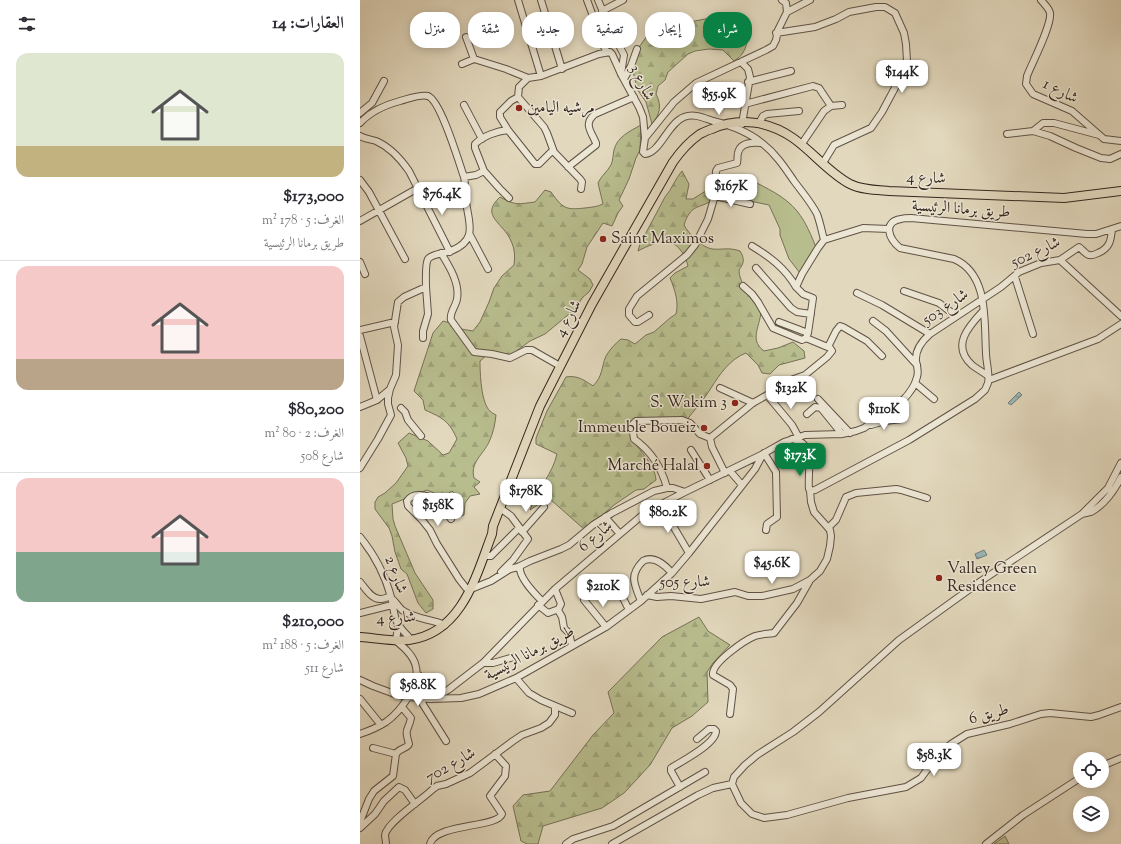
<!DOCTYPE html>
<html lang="ar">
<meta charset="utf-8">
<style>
:root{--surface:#fff;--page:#f7f7f7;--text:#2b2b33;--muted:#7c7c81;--line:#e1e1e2;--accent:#0b8043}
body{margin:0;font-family:"Sorts Mill Goudy",Amiri,serif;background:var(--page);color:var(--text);direction:rtl;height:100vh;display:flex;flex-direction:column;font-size:15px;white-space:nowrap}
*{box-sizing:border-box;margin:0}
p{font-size:13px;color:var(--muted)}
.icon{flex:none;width:22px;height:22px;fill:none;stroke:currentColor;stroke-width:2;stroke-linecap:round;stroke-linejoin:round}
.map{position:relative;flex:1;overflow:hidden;direction:ltr}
.drawer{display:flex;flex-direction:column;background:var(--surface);width:360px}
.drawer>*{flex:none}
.banner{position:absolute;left:12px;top:12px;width:380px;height:36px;direction:rtl;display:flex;gap:8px}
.buttons{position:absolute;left:713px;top:752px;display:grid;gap:8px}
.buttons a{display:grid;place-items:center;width:36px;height:36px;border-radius:50%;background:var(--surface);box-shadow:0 2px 10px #0003;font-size:20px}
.price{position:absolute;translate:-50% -34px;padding:0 9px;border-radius:8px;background:#fff;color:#222;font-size:13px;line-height:26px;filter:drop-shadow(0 1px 2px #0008)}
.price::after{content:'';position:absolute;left:50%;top:24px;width:12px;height:9px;margin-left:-6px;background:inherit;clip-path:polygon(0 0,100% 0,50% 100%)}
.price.current{background:var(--accent);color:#fff}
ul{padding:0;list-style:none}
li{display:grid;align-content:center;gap:8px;height:212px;padding:0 16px}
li+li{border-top:1px solid var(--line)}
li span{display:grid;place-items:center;height:124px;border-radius:12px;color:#555}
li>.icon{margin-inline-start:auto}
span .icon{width:72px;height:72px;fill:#fffc;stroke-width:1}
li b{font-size:17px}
h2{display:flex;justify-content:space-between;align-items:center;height:48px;padding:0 16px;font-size:17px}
.tag{padding:0 14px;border-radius:16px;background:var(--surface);box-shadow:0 2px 10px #0003;font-size:14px;line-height:36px}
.tag.current{background:var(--accent);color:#fff}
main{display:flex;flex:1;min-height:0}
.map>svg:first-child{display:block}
.forest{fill:url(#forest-firs);stroke:#767156}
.park{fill:#b8bd8e;stroke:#767156}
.water{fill:url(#water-ripples);stroke:#707d7c}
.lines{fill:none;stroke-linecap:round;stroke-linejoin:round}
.minor-casing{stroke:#605246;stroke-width:8}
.major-casing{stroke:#35251e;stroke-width:10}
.minor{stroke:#ece6d4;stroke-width:6}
.major{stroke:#e2d8bd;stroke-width:8}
.poi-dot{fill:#8f2418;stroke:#ece6d4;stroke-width:1.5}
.labels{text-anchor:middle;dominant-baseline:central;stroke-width:3;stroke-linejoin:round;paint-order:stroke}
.street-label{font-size:16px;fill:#35251e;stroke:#ece6d4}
.poi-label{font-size:16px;fill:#35251e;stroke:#ece6d4;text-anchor:start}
</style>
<main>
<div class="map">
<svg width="761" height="844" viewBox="0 0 761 844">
<defs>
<pattern id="forest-firs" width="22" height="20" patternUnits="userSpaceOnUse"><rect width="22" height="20" fill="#b8bd8e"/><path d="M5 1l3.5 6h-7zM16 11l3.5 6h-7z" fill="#9fa27a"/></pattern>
<pattern id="water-ripples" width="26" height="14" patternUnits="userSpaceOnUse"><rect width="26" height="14" fill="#98b8ba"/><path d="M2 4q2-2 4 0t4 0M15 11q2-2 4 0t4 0" fill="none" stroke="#7d9597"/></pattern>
</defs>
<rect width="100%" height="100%" fill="#e2d8bd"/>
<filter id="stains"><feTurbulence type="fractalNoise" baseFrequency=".005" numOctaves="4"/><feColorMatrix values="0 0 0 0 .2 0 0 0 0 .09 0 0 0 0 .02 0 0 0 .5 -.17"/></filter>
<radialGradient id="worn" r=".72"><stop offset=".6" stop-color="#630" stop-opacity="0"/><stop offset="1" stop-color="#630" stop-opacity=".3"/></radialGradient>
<path class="forest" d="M360 16C378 24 376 29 387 42 385 51 382 56 374 61L363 50 349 49 335 51 328 54 308 72 305 80 298 86 296 94C302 106 300 114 292 124L286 102 277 89 273 71 279 47 287 36 293 22 298 17 312 19 325 23Z
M281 125 280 150 276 158 269 179 259 200 263 206 258 213 252 226 243 223 227 247 222 264 218 270 230 279 233 285 229 292 223 297 214 310 185 334 170 341 151 355H127L120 361C120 373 121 403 130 411 132 413 134 414 136 415 135 424 133 434 129 442 123 455 110 462 114 478L120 482 114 487 120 494 110 496 105 503 104 515 97 518 96 511 98 497 92 491 83 497 67 490 32 504 33 519 35 526 55 573 73 600V609L66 613 58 603 47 574 41 569 35 552 32 536 29 528 15 509V502L18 497 25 493 36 483 48 466 46 458 38 443 49 433 68 441 83 455 89 453 97 439C89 421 83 418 65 410L63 400 54 391 73 333 83 321 90 323 95 328 113 331 120 322 129 302 134 288 142 276 154 265C155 257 155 249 151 241 144 223 119 216 140 197 156 206 158 204 175 202L185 190 191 192C203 209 206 210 225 208 232 207 237 207 243 204L238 183C241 176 247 172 251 165 253 161 253 155 254 150 257 137 270 131 281 125Z
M322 171 329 184 326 199H333L344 192 351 190 356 195C344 212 332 199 324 225 329 234 341 247 352 249 363 250 368 247 380 251 385 259 384 263 379 270 379 282 387 288 394 297 396 299 399 302 400 304 405 322 386 338 404 351L418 348 433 342 444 351 445 358 419 365 410 374 402 373 398 365 386 353C370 359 360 374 351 388 344 400 334 410 326 421L282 419 270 426C269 447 294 457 296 480L284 489 276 490 254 505 225 530 190 499 183 501 170 510C177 490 193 473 197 454L176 444V438L187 411 206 377C217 375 224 380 233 386 243 376 241 368 246 356 250 349 255 344 261 339L268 340 275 344 286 335 294 332 310 318 316 314C319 302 315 290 310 278L315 273 328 266C326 257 319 244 309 242 301 240 285 247 278 251L280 244 305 197C312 189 315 179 322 171Z
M339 617 348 631 370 645 353 663 347 672 348 702 332 716 312 728 290 765 264 793 242 808 183 826 178 844H167L161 841 153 806 163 795 190 791 233 735 254 713 248 692 302 637Z"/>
<path class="park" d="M389 179C406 188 425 196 437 211 446 222 452 237 457 250L440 273 429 259 420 235V229L409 205 390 201 385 193 358 186V182L386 189Z
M645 836 649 844H634Z"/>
<path class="water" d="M659 392 662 395 651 405 648 403Z
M624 550 627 555 617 559 615 554Z"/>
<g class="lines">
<defs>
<path id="minor" d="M158 0 181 76
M181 0 202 69
M227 0 233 16 238 37 247 52
M238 0 249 26 264 55 261 74
M681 0C684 4 689 8 690 13 692 25 672 63 667 76L666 84 673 94 712 111 744 139 761 141
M242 11 263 0
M427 12 450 0
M416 33 455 27 476 19 489 12 516 7H525L535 13 544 33 546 44 547 61 545 69 522 112 511 128 474 145 463 163
M106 37 114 59 146 69 168 78
M381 62 388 69 390 77 382 124
M102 64 114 59
M264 79 271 66 277 49
M388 82 431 71
M158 97 159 87 168 78 181 76 239 54 250 52 252 54 261 74 279 107 283 117 285 138 283 152 285 154C300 153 308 123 324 117 334 113 344 118 353 121 370 125 390 133 403 144 416 154 425 168 434 181 442 192 451 202 457 214 460 222 462 232 464 240
M158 97 184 127 187 133 194 152 220 179 222 182 221 189
M385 104 453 86 459 88 471 106
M104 105 122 139
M0 113 12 103 24 81
M0 123C11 111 25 105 40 101 48 99 60 94 68 96 81 101 99 163 104 177
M399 123 403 116 407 114 439 111
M148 130 175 164H179L193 150
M673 131 690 136 716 148 741 158 750 159 761 154
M647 134 673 131 683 123H694L739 135
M0 136C5 139 10 139 16 141 30 147 40 158 49 171L90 252
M285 138 314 102 336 83 406 50 413 46 416 40 418 30 427 12 426 3 422 0
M441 145 464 111 471 106 482 105
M208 167 236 145V143C231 131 223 124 235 114L274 97
M124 171 140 189 149 198
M0 180 9 192 45 259
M355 196 390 204
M0 221 58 188
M110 235 128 269
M464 240 503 228 529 229
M392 246C410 257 425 268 436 287
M81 253C89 266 100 283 97 299 96 306 89 313 91 320L114 352 132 354 150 358 166 350H172L200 366
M700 260 761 316
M0 262 5 274
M396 268 431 308 437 312 451 314
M655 277 673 334
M383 286 392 294 398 302 413 328 442 340 446 338
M544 291 579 303 596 316
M497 293 522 305 570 334
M623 311C608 327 591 346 612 365 617 369 623 372 628 376
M289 315 278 322H275L269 315V309L277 296 327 255 335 245 348 219 353 202 355 196 356 171 358 168 377 163C378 159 377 156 378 153 380 142 392 142 401 143
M513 321 526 331 557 365
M419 322 448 333
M0 330 35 322
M0 336 17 400
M63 338V331L68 314 66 287
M468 347 476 331 480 326 483 327 507 341 522 356
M629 380 738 339 761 324
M555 383 574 399
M360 388 393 403
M407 395 432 425 438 436
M458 399 490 433
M0 407 17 400 29 390
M41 408 45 412 48 420 61 436
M447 414 455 407 461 408 482 434
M511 425 525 421 542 419
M432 439C457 443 447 470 449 489L450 491 455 490 549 440 615 399 625 390 628 383C630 374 626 362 626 353 624 321 629 274 594 259L540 248C529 239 522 222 541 219 544 218 547 218 551 218L727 234H736L761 226
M331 450 350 480
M404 453 416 472 417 517 407 524 406 530
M761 463 748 488 722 514 621 581 539 640 459 712 433 732 397 755 385 765 374 777 372 784 381 803 392 814 404 818 427 815 488 798 546 787 561 778 577 756 591 744 607 734 650 724 681 714 690 713 731 717 739 715 761 707
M0 468 18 439 31 415 28 404V398L30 389 36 375 38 345 34 327 38 302 44 297 66 287C66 281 65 264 68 259 73 253 84 254 91 251 118 240 109 224 106 202 104 194 106 185 104 177L116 175 124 171 115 148V144C123 136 137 131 148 130L140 117V112L151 101 158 97
M370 471 382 485
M365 473 352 447 350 438 393 403 407 395 428 381 445 375 467 357 472 351 470 348 446 338 448 333 453 298 443 294 436 287 442 274 458 248 464 240
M307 488C302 469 291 451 274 439L272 425 276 421 322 420 330 423 340 434 350 438
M140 508 151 516 168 539 153 560 141 572
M292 508 309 519 329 553
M722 514C724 513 728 513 731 512 744 505 755 490 761 477
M245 517 260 534
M91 519C83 507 74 494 58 495 53 495 50 497 47 501L48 506 62 520 70 530 77 544 99 579 106 588 111 589 131 581 150 569 158 567 170 561 201 549 209 545 233 525 252 513 294 491 307 488H313L325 492
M468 528 476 520 486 497 496 493 536 489 541 490 567 498
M162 532 184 507
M0 537C14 554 25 575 31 597 36 617 32 620 48 636
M124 556H131L159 528
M160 566C158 577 175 594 182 601
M0 582C5 588 12 600 21 599 24 599 28 597 30 596
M257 586 269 610
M195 589 201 604 198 610
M287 595 297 597 311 596 341 599 375 592 388 596H402L433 589 450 580 460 571 467 559 470 546 471 536 470 530 454 512 451 502 450 491
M31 598C35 601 38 606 42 610 54 619 71 619 85 625
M224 600 246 627
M281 601C274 584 269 575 283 561 294 555 305 565 312 573
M178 605 188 613 196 610H198L202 617 204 628 209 633 212 646
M0 613 32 605
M123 663H133L154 657
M57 674 75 686
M156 678 169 693 181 700 212 713
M0 680 13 686 32 693 48 697 70 699 101 698 119 694 156 678 246 627 281 601 312 573 329 553 395 469 403 454 424 442 445 435 482 434 496 431 504 428 542 401C548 395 555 386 557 377 559 372 557 366 556 361 555 350 562 341 570 334L641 287 659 272 681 263 700 260 719 247C722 249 725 254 729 255 732 256 736 254 738 253 750 248 751 240 752 229
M59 698 86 741
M0 699 21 725
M72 699 88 690 123 663 195 589 286 512 325 492 403 454
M370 714 373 689 370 685 353 675C351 663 385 640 395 636 401 634 408 634 414 633L437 603 449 582
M0 734C9 731 18 727 26 722 40 712 60 686 56 667 54 656 45 648 36 641L38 626
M13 748 36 754
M36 754C39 748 47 749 49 744 44 726 48 733 51 718L42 707
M742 766 761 758
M320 787 311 771V768C322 761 356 744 356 731L354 729H349L337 739
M0 822 9 799 14 791 33 776 36 754
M0 828 15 814 24 801 39 787 45 790 55 804
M26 844C26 841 25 837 25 835 27 822 63 799 73 789L77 786 86 784 110 773 153 741 162 735 181 728 189 723 195 715V706
M70 844C75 823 138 828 142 814L130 796 145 776 146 766 135 754
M206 844 213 839 253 826 345 772
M252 844 338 795 353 788 372 784
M626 844 663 815 720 778"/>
<path id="major" d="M0 637C16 638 33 642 49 640 102 633 116 576 132 534L133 526 180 406 232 304 313 162C320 152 330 141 340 134 344 132 348 130 352 129 379 117 409 121 433 138 453 152 469 173 490 184 502 190 517 190 529 191L704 198 761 191"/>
</defs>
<use href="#minor" class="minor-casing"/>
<use href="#major" class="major-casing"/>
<use href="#minor" class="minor"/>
<use href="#major" class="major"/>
</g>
<g class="poi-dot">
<circle cx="159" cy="108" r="4"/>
<circle cx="243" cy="239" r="4"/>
<circle cx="375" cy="403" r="4"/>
<circle cx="344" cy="428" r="4"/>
<circle cx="347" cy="466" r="4"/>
<circle cx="579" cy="578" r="4"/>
</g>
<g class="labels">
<g class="street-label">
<text transform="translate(281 83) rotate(63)">شارع 3</text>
<text transform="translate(700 92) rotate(27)">شارع 1</text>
<text transform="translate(566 179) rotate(2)">شارع 4</text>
<text transform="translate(601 210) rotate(4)">طريق برمانا الرئيسية</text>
<text transform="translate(676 253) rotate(-25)">شارع 502</text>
<text transform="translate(586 308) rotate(-34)">شارع 503</text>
<text transform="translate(209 319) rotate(-62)">شارع 4</text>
<text transform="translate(236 537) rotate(-40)">شارع 6</text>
<text transform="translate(35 575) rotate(70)">شارع 2</text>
<text transform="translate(325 583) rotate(-1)">شارع 505</text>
<text transform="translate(36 619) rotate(-3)">شارع 4</text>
<text transform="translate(170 654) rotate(-28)">طريق برمانا الرئيسية</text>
<text transform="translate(629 715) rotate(-15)">طريق 6</text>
<text transform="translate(91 766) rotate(-30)">شارع 702</text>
</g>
<g class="poi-label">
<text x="167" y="108">مرشيه اليامين</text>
<text x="251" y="239">Saint Maximos</text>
<text x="367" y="403" text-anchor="end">S. Wakim 3</text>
<text x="336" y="428" text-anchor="end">Immeuble Boueiz</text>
<text x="339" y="466" text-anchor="end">Marché Halal</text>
<text x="587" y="569">Valley Green<tspan x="587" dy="18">Residence</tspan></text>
</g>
</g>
<rect width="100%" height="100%" filter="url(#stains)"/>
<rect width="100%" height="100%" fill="url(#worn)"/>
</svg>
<div class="buttons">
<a><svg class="icon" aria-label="locate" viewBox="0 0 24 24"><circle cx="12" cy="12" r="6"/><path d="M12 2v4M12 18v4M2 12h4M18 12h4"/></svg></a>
<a><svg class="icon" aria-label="layers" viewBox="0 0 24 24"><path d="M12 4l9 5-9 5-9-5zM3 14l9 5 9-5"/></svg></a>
</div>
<b class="price" style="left:542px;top:94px">$144K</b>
<b class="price" style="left:359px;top:116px">$55.9K</b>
<b class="price" style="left:371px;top:208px">$167K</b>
<b class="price" style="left:82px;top:216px">$76.4K</b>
<b class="price" style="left:431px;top:410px">$132K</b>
<b class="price" style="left:524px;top:431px">$110K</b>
<b class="price current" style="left:440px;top:477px">$173K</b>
<b class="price" style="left:166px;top:513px">$178K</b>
<b class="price" style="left:78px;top:527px">$158K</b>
<b class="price" style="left:308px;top:534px">$80.2K</b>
<b class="price" style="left:412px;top:585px">$45.6K</b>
<b class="price" style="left:243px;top:608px">$210K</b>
<b class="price" style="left:58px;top:707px">$58.8K</b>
<b class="price" style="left:574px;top:777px">$58.3K</b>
<div class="banner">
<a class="tag current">شراء</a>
<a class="tag">إيجار</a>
<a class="tag">تصفية</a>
<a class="tag">جديد</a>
<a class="tag">شقة</a>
<a class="tag">منزل</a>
</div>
</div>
<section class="drawer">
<h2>العقارات: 14<svg class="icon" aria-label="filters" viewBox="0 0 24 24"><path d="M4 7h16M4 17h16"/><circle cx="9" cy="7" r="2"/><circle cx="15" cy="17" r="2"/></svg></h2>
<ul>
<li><span style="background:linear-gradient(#dfe7d0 75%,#c2b280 0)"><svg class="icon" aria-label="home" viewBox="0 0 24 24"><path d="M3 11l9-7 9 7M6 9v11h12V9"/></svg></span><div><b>$173,000</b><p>الغرف: 5 · 178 m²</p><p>طريق برمانا الرئيسية</p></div></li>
<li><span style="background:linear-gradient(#f6c9c9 75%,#b9a48a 0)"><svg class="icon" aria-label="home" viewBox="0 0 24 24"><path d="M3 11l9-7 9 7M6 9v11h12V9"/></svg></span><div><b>$80,200</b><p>الغرف: 2 · 80 m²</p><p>شارع 508</p></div></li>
<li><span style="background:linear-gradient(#f6c9c9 60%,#7fa58c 0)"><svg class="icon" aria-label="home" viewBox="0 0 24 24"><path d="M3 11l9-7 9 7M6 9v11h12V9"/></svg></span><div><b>$210,000</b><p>الغرف: 5 · 188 m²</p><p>شارع 511</p></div></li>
</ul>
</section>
</main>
